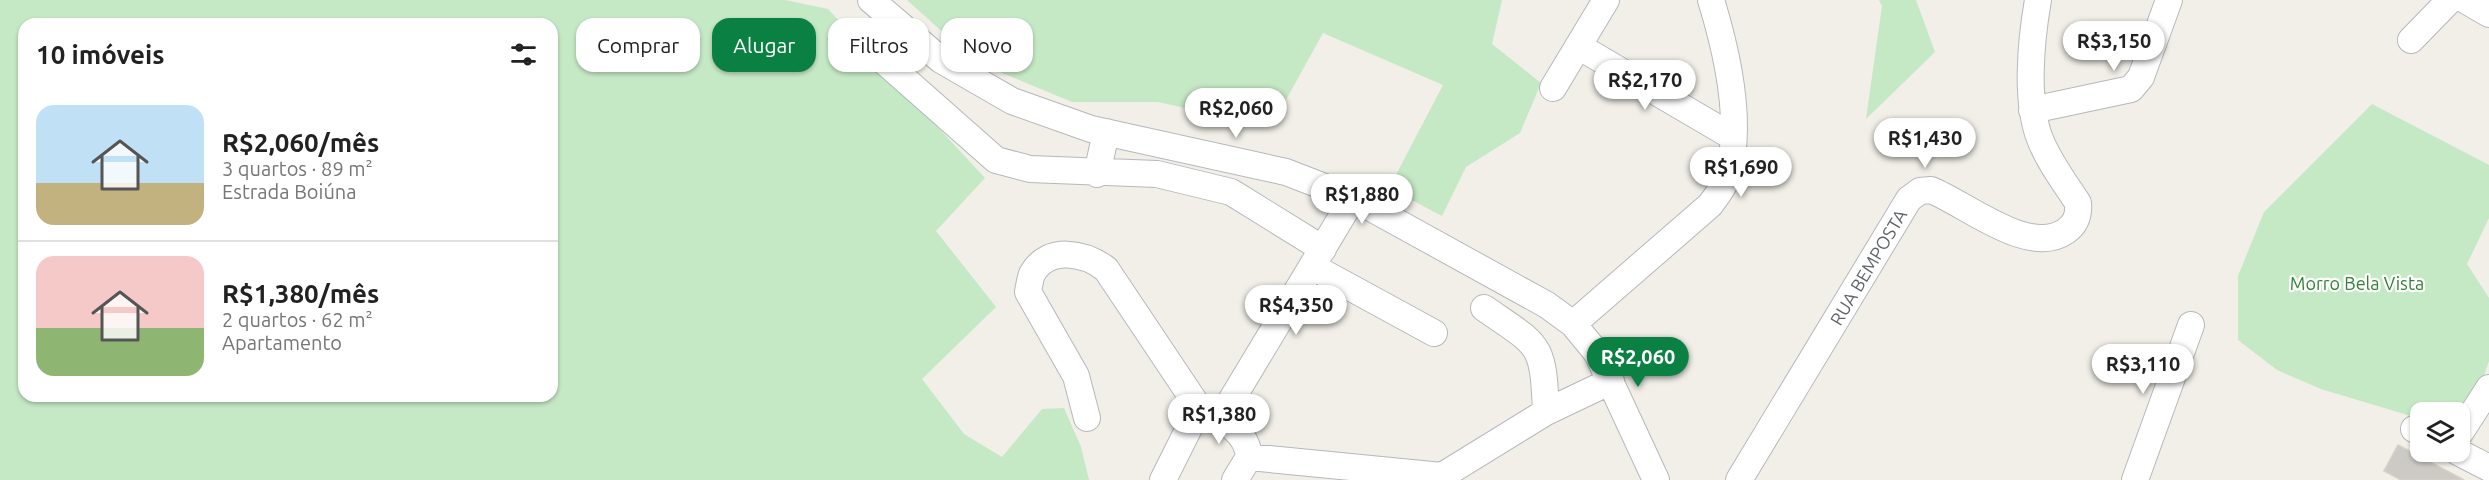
<!DOCTYPE html>
<html lang="pt">
<meta charset="utf-8">
<style>
:root{--surface:#fff;--page:#f6f6f6;--text:#222;--muted:#767676;--line:#e0e0e0;--accent:#0b8043}
body{margin:0;font-family:Ubuntu,sans-serif;background:var(--page);color:var(--text);height:100vh;display:flex;flex-direction:column;font-size:22px;white-space:nowrap}
*{box-sizing:border-box;margin:0}
p{font-size:20px;color:var(--muted)}
.icon{flex:none;width:33px;height:33px;fill:none;stroke:currentColor;stroke-width:2;stroke-linecap:round;stroke-linejoin:round}
.map{position:relative;flex:1;overflow:hidden}
.sheet{position:absolute;left:18px;top:18px;width:540px;height:384px;display:flex;flex-direction:column;background:var(--surface);border-radius:18px;box-shadow:0 2px 4px #0004}
.sheet>*{flex:none}
.hud{position:absolute;left:576px;top:18px;width:570px;height:54px;display:flex;gap:12px}
.controls{position:absolute;left:2410px;top:402px;display:grid;gap:12px}
.controls a{display:grid;place-items:center;width:60px;height:60px;border-radius:12px;background:var(--surface);box-shadow:0 2px 4px #0004;font-size:30px}
.price{position:absolute;translate:-50% -51px;padding:0 14px;border-radius:21px;background:#fff;color:#222;font-size:20px;line-height:39px;filter:drop-shadow(0 2px 3px #0008)}
.price::after{content:'';position:absolute;left:50%;top:36px;width:18px;height:14px;margin-left:-9px;background:inherit;clip-path:polygon(0 0,100% 0,50% 100%)}
.price.on{background:var(--accent);color:#fff}
ul{padding:0;list-style:none}
li{display:flex;align-items:center;gap:18px;height:150px;padding:0 18px}
li+li{border-top:2px solid var(--line)}
li span{display:grid;place-items:center;flex:none;width:168px;height:120px;border-radius:18px;color:#555}
li>.icon{margin-inline-start:auto}
span .icon{width:72px;height:72px;fill:#fffc;stroke-width:1}
li b{font-size:26px}
h2{display:flex;justify-content:space-between;align-items:center;height:72px;padding:0 18px;font-size:26px}
.tag{padding:0 21px;border-radius:18px;background:var(--surface);box-shadow:0 2px 4px #0004;font-size:21px;line-height:54px}
.tag.on{background:var(--accent);color:#fff}
.map>svg:first-child{display:block}
.green{fill:#c5e8c5;fill-rule:evenodd}
.building{fill:#cccac5;stroke:#d6d1c6;stroke-width:1.5}
.lines{fill:none;stroke-linecap:round;stroke-linejoin:round}
.minor-casing{stroke:#b5b8bc;stroke-width:28}
.minor{stroke:#fff;stroke-width:26}
.labels{text-anchor:middle;dominant-baseline:central;stroke-width:4.5;stroke-linejoin:round;paint-order:stroke}
.street-label{font-size:18px;fill:#5f6368;stroke:#fff}
.park-label{font-size:18px;fill:#348238;stroke:#fff}
</style>
<div class="map">
<svg width="2489" height="480" viewBox="0 0 2489 480">
<rect width="100%" height="100%" fill="#f1efe8"/>
<path class="green" d="M0 0H785L828 9 985 178 936 231 996 307 922 379 964 434 1002 457 1042 409 1064 408 1081 447 1089 480H0ZM24 24H552V396H24Z
M907 0H1502L1492 44 1541 83 1520 133 1466 167 1442 216 1389 188 1443 85 1323 33 1271 127 1158 102H1072L976 62Z
M1879 0H1916L1935 52 1866 119 1882 6Z
M2372 104 2489 165V218L2467 264 2489 298V361L2483 378 2460 412H2421V419L2321 389 2277 370 2238 340V276L2264 212Z"/>
<path class="building" d="M2398 445 2464 480H2401L2384 471Z"/>
<g class="lines">
<defs>
<path id="minor" d="M871 0 941 60 1012 101 1091 129 1286 172 1353 198 1547 305 1573 324 1597 353 1656 480
M2465 0 2489 14
M2411 40 2450 0
M1578 46 1733 137
M885 62 996 160 1030 169 1157 174 1231 192 1323 249
M1553 88 1606 0
M2032 110 2131 89 2141 77 2169 0
M1097 174 1106 132
M1313 267 1434 333
M1484 308C1540 347 1543 341 1546 412
M1573 324 1710 205C1716 197 1724 187 1727 178 1744 125 1727 52 1711 0
M1087 418 1076 376 1028 292C1029 287 1030 279 1032 274 1048 245 1085 253 1106 269L1199 408
M1220 419 1353 198
M2414 429 2421 433
M2460 433 2489 388
M2458 452 2489 468
M1249 457 1442 476 1546 412 1611 381
M1163 480 1199 408C1221 419 1247 430 1249 457L1235 480
M1739 480 1909 199 1920 191 1931 190C1968 205 2029 257 2066 231 2076 224 2079 215 2078 203 2065 183 2049 162 2040 139 2025 101 2031 40 2038 0
M2135 480 2191 325"/>
</defs>
<use href="#minor" class="minor-casing"/>
<use href="#minor" class="minor"/>
</g>
<g class="labels">
<g class="street-label">
<text transform="translate(1868 267) rotate(-59)">RUA BEMPOSTA</text>
</g>
<g class="park-label">
<text x="2357" y="283">Morro Bela Vista</text>
</g>
</g>
</svg>
<div class="controls">
<a><svg class="icon" aria-label="layers" viewBox="0 0 24 24"><path d="M12 4l9 5-9 5-9-5zM3 14l9 5 9-5"/></svg></a>
</div>
<b class="price" style="left:2114px;top:72px">R$3,150</b>
<b class="price" style="left:1645px;top:111px">R$2,170</b>
<b class="price" style="left:1236px;top:139px">R$2,060</b>
<b class="price" style="left:1925px;top:169px">R$1,430</b>
<b class="price" style="left:1741px;top:198px">R$1,690</b>
<b class="price" style="left:1362px;top:225px">R$1,880</b>
<b class="price" style="left:1296px;top:336px">R$4,350</b>
<b class="price on" style="left:1638px;top:388px">R$2,060</b>
<b class="price" style="left:2143px;top:395px">R$3,110</b>
<b class="price" style="left:1219px;top:445px">R$1,380</b>
<div class="hud">
<a class="tag">Comprar</a>
<a class="tag on">Alugar</a>
<a class="tag">Filtros</a>
<a class="tag">Novo</a>
</div>
<section class="sheet">
<h2>10 imóveis<svg class="icon" aria-label="filters" viewBox="0 0 24 24"><path d="M4 7h16M4 17h16"/><circle cx="9" cy="7" r="2"/><circle cx="15" cy="17" r="2"/></svg></h2>
<ul>
<li><span style="background:linear-gradient(#bfe0f5 65%,#c2b280 0)"><svg class="icon" aria-label="home" viewBox="0 0 24 24"><path d="M3 11l9-7 9 7M6 9v11h12V9"/></svg></span><div><b>R$2,060/mês</b><p>3 quartos · 89 m²</p><p>Estrada Boiúna</p></div></li>
<li><span style="background:linear-gradient(#f6c9c9 60%,#8fb573 0)"><svg class="icon" aria-label="home" viewBox="0 0 24 24"><path d="M3 11l9-7 9 7M6 9v11h12V9"/></svg></span><div><b>R$1,380/mês</b><p>2 quartos · 62 m²</p><p>Apartamento</p></div></li>
</ul>
</section>
</div>
